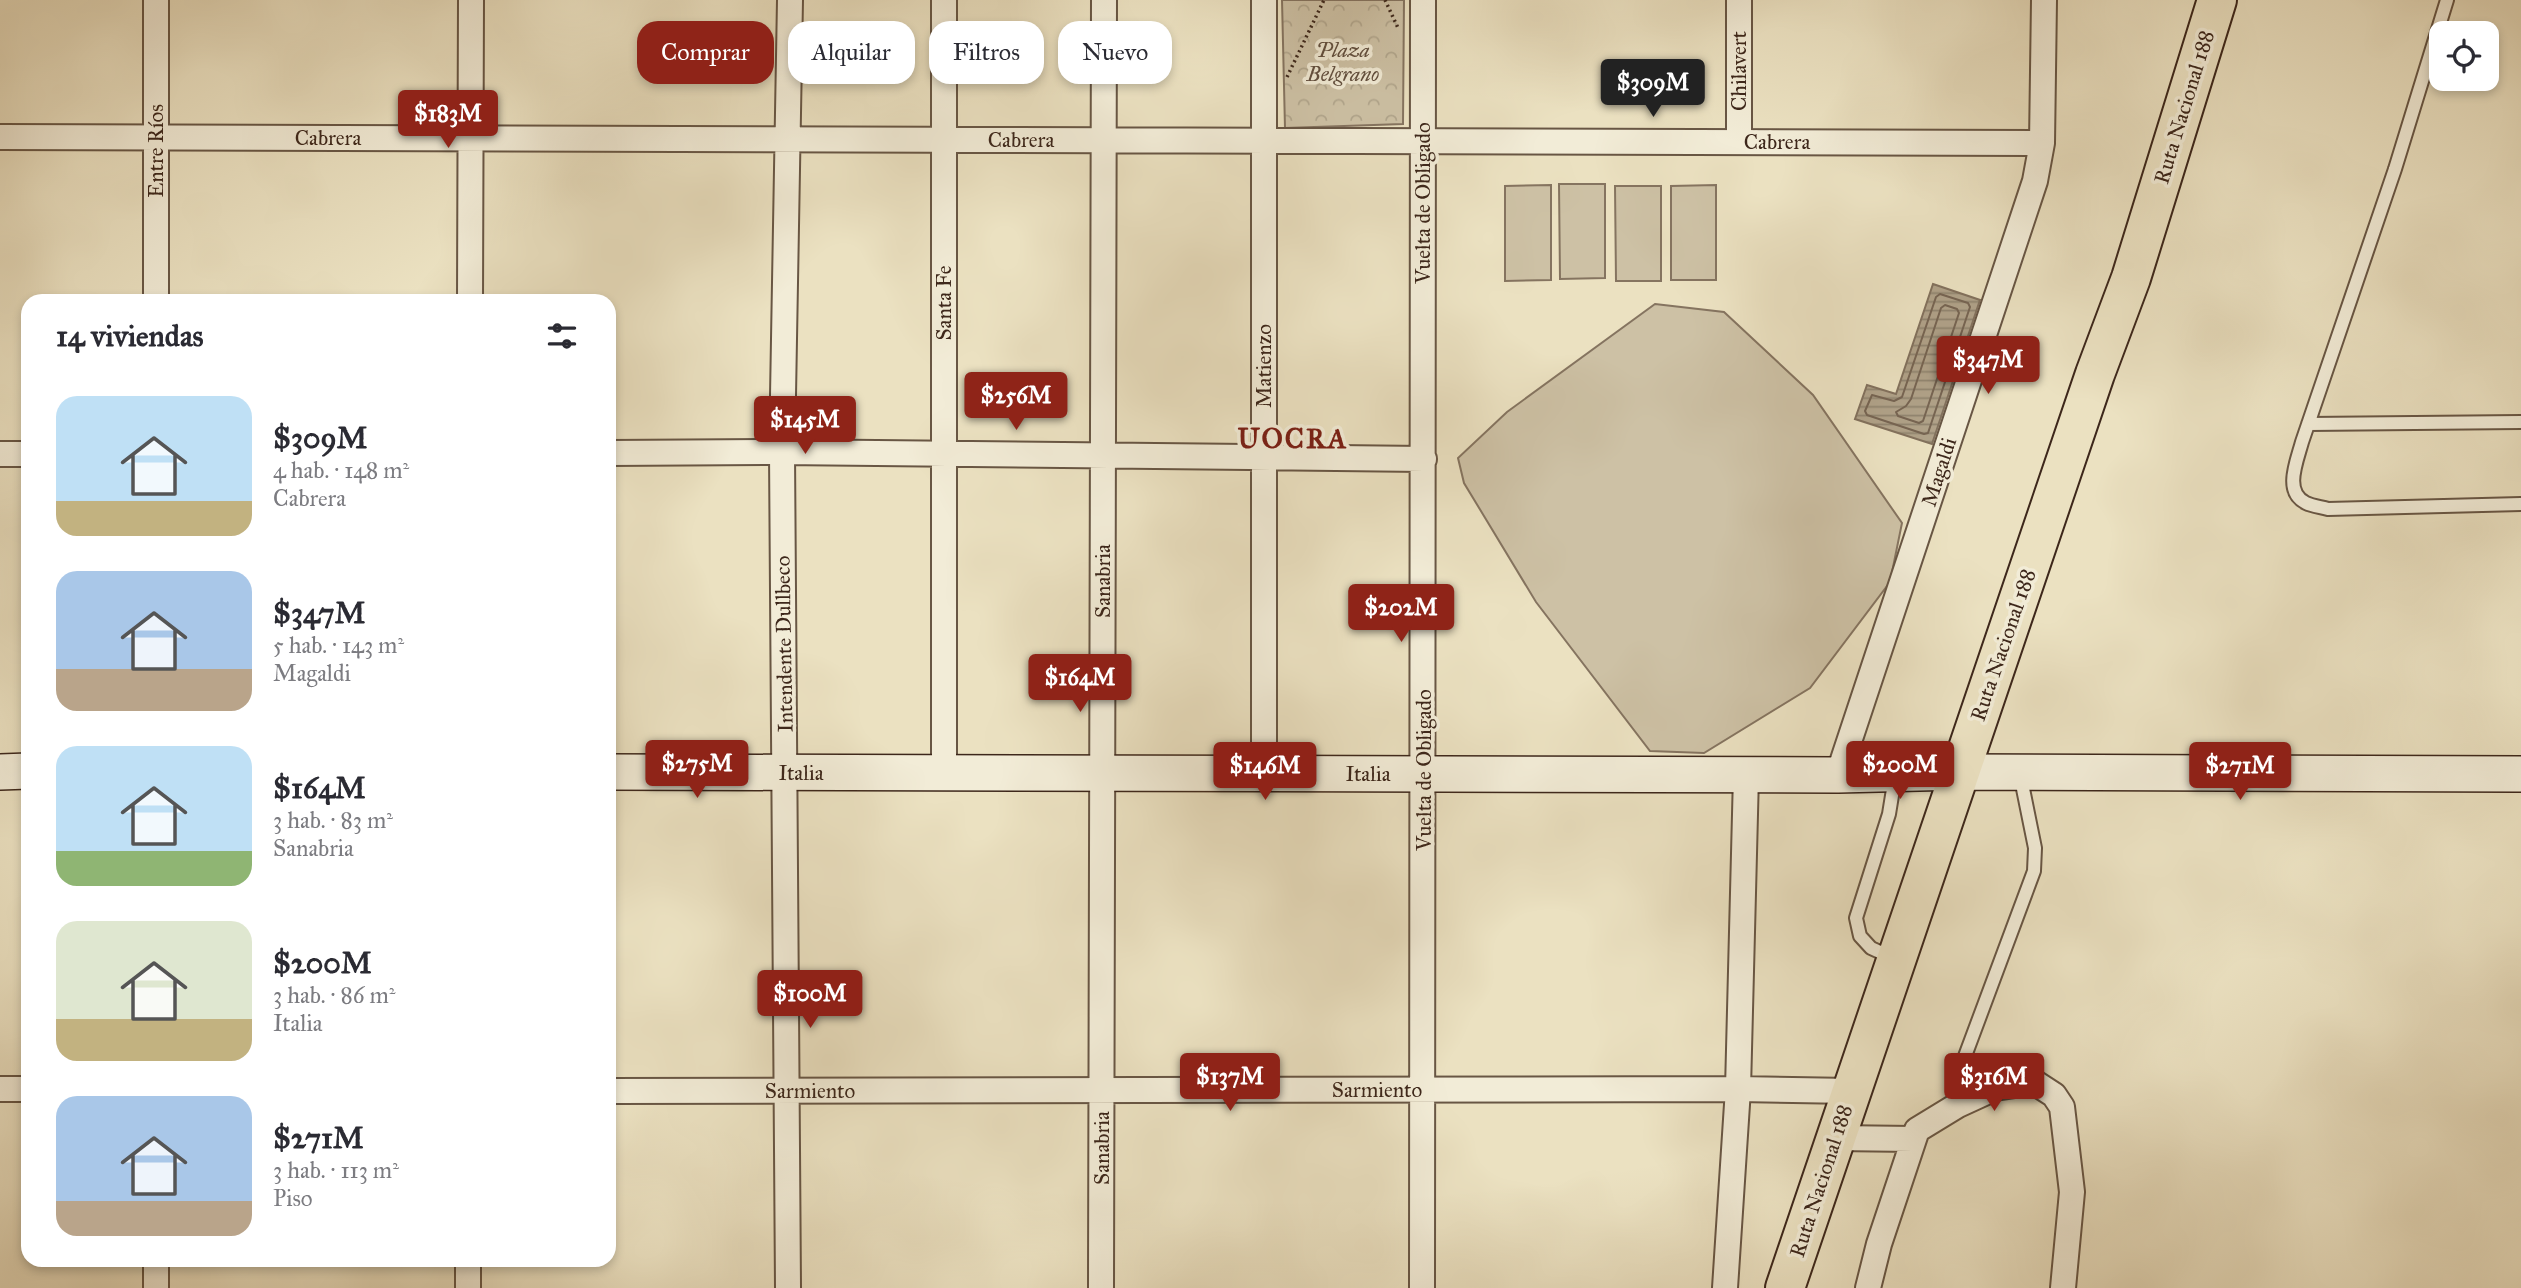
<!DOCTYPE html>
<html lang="es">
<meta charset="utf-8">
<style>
:root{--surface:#fff;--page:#f7f7f7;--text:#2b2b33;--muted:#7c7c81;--accent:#8f2418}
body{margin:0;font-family:"IM FELL Great Primer",serif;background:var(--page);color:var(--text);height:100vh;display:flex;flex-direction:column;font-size:26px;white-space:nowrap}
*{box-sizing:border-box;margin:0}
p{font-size:23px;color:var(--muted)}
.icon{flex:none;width:38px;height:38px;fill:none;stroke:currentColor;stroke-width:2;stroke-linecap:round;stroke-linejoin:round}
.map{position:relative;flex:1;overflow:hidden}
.drawer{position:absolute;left:21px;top:294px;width:595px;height:973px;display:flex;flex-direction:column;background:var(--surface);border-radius:21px;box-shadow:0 4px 10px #0003}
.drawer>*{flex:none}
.hud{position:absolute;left:637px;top:21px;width:665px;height:63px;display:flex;gap:14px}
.tools{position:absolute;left:2429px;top:21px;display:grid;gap:14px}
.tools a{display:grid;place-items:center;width:70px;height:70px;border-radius:14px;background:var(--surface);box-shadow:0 4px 10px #0003;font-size:35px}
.price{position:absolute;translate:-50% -60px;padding:0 16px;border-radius:7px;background:var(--accent);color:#fff;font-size:23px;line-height:46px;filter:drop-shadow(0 2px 4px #0008)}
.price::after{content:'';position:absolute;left:50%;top:42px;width:21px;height:16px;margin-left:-10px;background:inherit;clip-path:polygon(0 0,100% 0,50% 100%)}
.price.current{background:#222;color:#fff}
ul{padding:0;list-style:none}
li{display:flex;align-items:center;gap:21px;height:175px;padding:0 35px}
li span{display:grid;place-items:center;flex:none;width:196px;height:140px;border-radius:21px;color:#555}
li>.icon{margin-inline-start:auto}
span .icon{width:84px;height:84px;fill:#fffc;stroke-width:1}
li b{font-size:30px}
h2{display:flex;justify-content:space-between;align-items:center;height:84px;padding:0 35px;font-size:30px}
.tag{padding:0 24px;border-radius:21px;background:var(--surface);box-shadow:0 4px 10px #0003;font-size:24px;line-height:63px}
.tag.current{background:var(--accent);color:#fff}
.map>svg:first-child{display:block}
.green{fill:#cdc1a5;stroke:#857460;stroke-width:2}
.park{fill:url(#park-crowns);stroke:#857460;stroke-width:2}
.water{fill:url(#water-rules);stroke:#82715d;stroke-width:2}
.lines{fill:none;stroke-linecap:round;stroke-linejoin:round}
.shore{stroke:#766452;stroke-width:2}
.lane-casing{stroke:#685644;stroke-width:16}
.street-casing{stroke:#685644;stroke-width:28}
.secondary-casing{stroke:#3d271b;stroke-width:38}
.highway-casing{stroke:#3d271b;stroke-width:42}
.path{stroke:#3d271b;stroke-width:3.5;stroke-dasharray:2 3.5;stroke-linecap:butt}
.lane{stroke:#f2ecd7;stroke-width:12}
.street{stroke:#f2ecd7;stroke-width:24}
.secondary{stroke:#f2ecd7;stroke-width:35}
.highway{stroke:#ebe1c1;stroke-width:38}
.labels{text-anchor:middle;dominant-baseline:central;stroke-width:7;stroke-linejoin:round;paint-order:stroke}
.park-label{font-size:21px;font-style:italic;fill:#614e3e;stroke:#f2ecd7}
.street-label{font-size:21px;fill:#3d271b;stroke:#f2ecd7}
.district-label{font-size:28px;font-weight:bold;letter-spacing:2px;fill:#7a1f14;stroke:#f2ecd7}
</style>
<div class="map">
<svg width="2521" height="1288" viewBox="0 0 2521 1288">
<defs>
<pattern id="park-crowns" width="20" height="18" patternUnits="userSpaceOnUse" patternTransform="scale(1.75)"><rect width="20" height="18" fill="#cdc1a5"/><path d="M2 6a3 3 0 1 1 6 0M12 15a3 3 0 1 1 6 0" fill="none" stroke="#b1a68d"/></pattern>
<pattern id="water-rules" width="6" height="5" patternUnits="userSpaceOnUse" patternTransform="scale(1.75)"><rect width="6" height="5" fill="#b0a289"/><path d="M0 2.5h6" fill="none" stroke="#90846f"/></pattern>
</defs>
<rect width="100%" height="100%" fill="#ebe1c1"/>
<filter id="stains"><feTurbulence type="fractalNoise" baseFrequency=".00286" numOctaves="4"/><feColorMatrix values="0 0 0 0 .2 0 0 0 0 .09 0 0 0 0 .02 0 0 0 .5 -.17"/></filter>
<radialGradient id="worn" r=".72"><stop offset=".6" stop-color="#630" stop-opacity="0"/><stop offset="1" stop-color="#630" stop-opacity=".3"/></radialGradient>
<path class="green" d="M1559 184H1605V278L1560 279Z
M1551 185V280L1505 281V186Z
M1716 185V280H1671V186Z
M1615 186H1661V281H1616Z
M1655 304 1724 312 1813 395 1902 523 1890 582 1810 688 1704 753 1650 751 1536 602 1464 483 1458 458 1507 412Z"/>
<path class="park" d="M1282 0H1404L1403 124 1285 128Z"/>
<path class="water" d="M1933 284 1980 300 1932 444 1855 419 1867 385 1896 394Z"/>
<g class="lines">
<path class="shore" d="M1940 294 1968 303 1970 307 1928 433 1924 434 1867 415 1865 411 1872 395 1894 401 1902 397 1936 297Z
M1945 305 1957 309 1959 313 1923 421 1919 423 1898 416 1896 412 1906 406 1911 399 1941 308Z"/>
<defs>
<path id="lane" d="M2447 0 2395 169 2302 442C2297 461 2283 492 2306 503 2312 506 2321 507 2328 509L2521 504
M2308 424 2521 422
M1893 958 1871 948 1860 936 1856 918 1889 814 1895 777
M1958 1105 1955 1083 2034 871 2035 848 2020 774"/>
<path id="street" d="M156 0V301
M0 137 2042 143
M1739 142V0
M470 301 471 0
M609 453 782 452 1424 459
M0 454H28
M944 773V0
M1264 774V0
M1838 775 2035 181 2042 143 2044 0
M0 1089H28
M609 1091 1738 1089 1851 1091
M1835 1138 1913 1139
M156 1288V1260
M468 1288V1260
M788 1288 782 452 790 0
M1101 1288 1104 0
M1422 1288 1423 0
M1725 1288 1738 1089 1746 775
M1868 1288 1879 1244 1917 1130 1958 1105 1995 1088 2034 1082 2054 1095 2062 1107 2072 1192 2063 1288"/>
<path id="secondary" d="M0 772 28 771
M609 772 1838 775 1960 772 2521 774"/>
<path id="highway" d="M1785 1288 2095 374 2131 278 2217 0"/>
</defs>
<use href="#lane" class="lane-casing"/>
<use href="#street" class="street-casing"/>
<use href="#secondary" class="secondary-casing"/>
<use href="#highway" class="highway-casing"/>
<path class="path" d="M1385 0 1399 30
M1287 77 1324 0"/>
<use href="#lane" class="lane"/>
<use href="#street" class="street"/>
<use href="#secondary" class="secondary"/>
<use href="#highway" class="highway"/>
</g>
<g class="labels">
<g class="park-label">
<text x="1343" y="50">Plaza<tspan x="1343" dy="24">Belgrano</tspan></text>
</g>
<g class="street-label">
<text transform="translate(1739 71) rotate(-90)">Chilavert</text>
<text transform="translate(2184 107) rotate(-73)">Ruta Nacional 188</text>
<text x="328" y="138">Cabrera</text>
<text x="1021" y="140">Cabrera</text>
<text x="1777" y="142">Cabrera</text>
<text transform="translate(156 151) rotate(-90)">Entre Ríos</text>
<text transform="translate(1423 203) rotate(-90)">Vuelta de Obligado</text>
<text transform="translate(944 303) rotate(-90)">Santa Fe</text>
<text transform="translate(1264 366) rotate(-90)">Matienzo</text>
<text transform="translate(1939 472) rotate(-72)">Magaldi</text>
<text transform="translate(1103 581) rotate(-90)">Sanabria</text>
<text transform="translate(784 644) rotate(-91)">Intendente Dullbeco</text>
<text transform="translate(2003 645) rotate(-71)">Ruta Nacional 188</text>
<text transform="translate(1424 770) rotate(-90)">Vuelta de Obligado</text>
<text x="801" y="773">Italia</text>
<text x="1368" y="774">Italia</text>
<text x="1377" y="1090">Sarmiento</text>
<text x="810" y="1091">Sarmiento</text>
<text transform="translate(1102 1148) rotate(-90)">Sanabria</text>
<text transform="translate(1821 1181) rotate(-72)">Ruta Nacional 188</text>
</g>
<g class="district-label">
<text x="1293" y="438">UOCRA</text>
</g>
</g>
<rect width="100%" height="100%" filter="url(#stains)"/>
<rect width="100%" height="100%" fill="url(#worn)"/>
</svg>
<div class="tools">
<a><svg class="icon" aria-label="locate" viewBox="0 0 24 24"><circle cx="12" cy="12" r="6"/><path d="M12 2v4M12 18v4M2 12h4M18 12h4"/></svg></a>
</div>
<b class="price current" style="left:1653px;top:119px">$309M</b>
<b class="price" style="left:448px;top:150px">$183M</b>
<b class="price" style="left:1988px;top:396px">$347M</b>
<b class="price" style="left:1016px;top:432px">$256M</b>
<b class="price" style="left:805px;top:456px">$145M</b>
<b class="price" style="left:1401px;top:644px">$202M</b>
<b class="price" style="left:1080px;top:714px">$164M</b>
<b class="price" style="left:697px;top:800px">$275M</b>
<b class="price" style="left:1900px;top:801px">$200M</b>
<b class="price" style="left:1265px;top:802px">$146M</b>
<b class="price" style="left:2240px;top:802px">$271M</b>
<b class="price" style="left:810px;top:1030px">$100M</b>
<b class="price" style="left:1230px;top:1113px">$137M</b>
<b class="price" style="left:1994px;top:1113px">$316M</b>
<div class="hud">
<a class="tag current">Comprar</a>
<a class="tag">Alquilar</a>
<a class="tag">Filtros</a>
<a class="tag">Nuevo</a>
</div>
<section class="drawer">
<h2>14 viviendas<svg class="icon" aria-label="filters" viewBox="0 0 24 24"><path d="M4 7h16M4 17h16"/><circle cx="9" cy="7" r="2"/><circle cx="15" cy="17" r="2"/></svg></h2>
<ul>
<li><span style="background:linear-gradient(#bfe0f5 75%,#c2b280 0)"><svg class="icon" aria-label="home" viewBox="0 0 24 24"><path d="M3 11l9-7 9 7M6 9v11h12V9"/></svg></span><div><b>$309M</b><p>4 hab. · 148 m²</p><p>Cabrera</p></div></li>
<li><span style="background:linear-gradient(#a9c7e8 70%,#b9a48a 0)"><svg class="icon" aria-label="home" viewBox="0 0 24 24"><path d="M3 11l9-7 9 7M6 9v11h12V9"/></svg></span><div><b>$347M</b><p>5 hab. · 143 m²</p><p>Magaldi</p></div></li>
<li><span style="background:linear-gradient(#bfe0f5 75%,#8fb573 0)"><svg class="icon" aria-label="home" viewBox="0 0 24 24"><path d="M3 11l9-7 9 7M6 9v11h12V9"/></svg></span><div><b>$164M</b><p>3 hab. · 83 m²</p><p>Sanabria</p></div></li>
<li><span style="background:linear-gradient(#dfe7d0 70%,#c2b280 0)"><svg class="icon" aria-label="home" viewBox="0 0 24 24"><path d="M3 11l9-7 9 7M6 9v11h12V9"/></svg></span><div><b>$200M</b><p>3 hab. · 86 m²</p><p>Italia</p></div></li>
<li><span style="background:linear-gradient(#a9c7e8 75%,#b9a48a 0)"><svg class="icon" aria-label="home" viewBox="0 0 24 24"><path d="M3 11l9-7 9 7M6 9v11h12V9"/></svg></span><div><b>$271M</b><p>3 hab. · 113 m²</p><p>Piso</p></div></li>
</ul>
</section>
</div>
